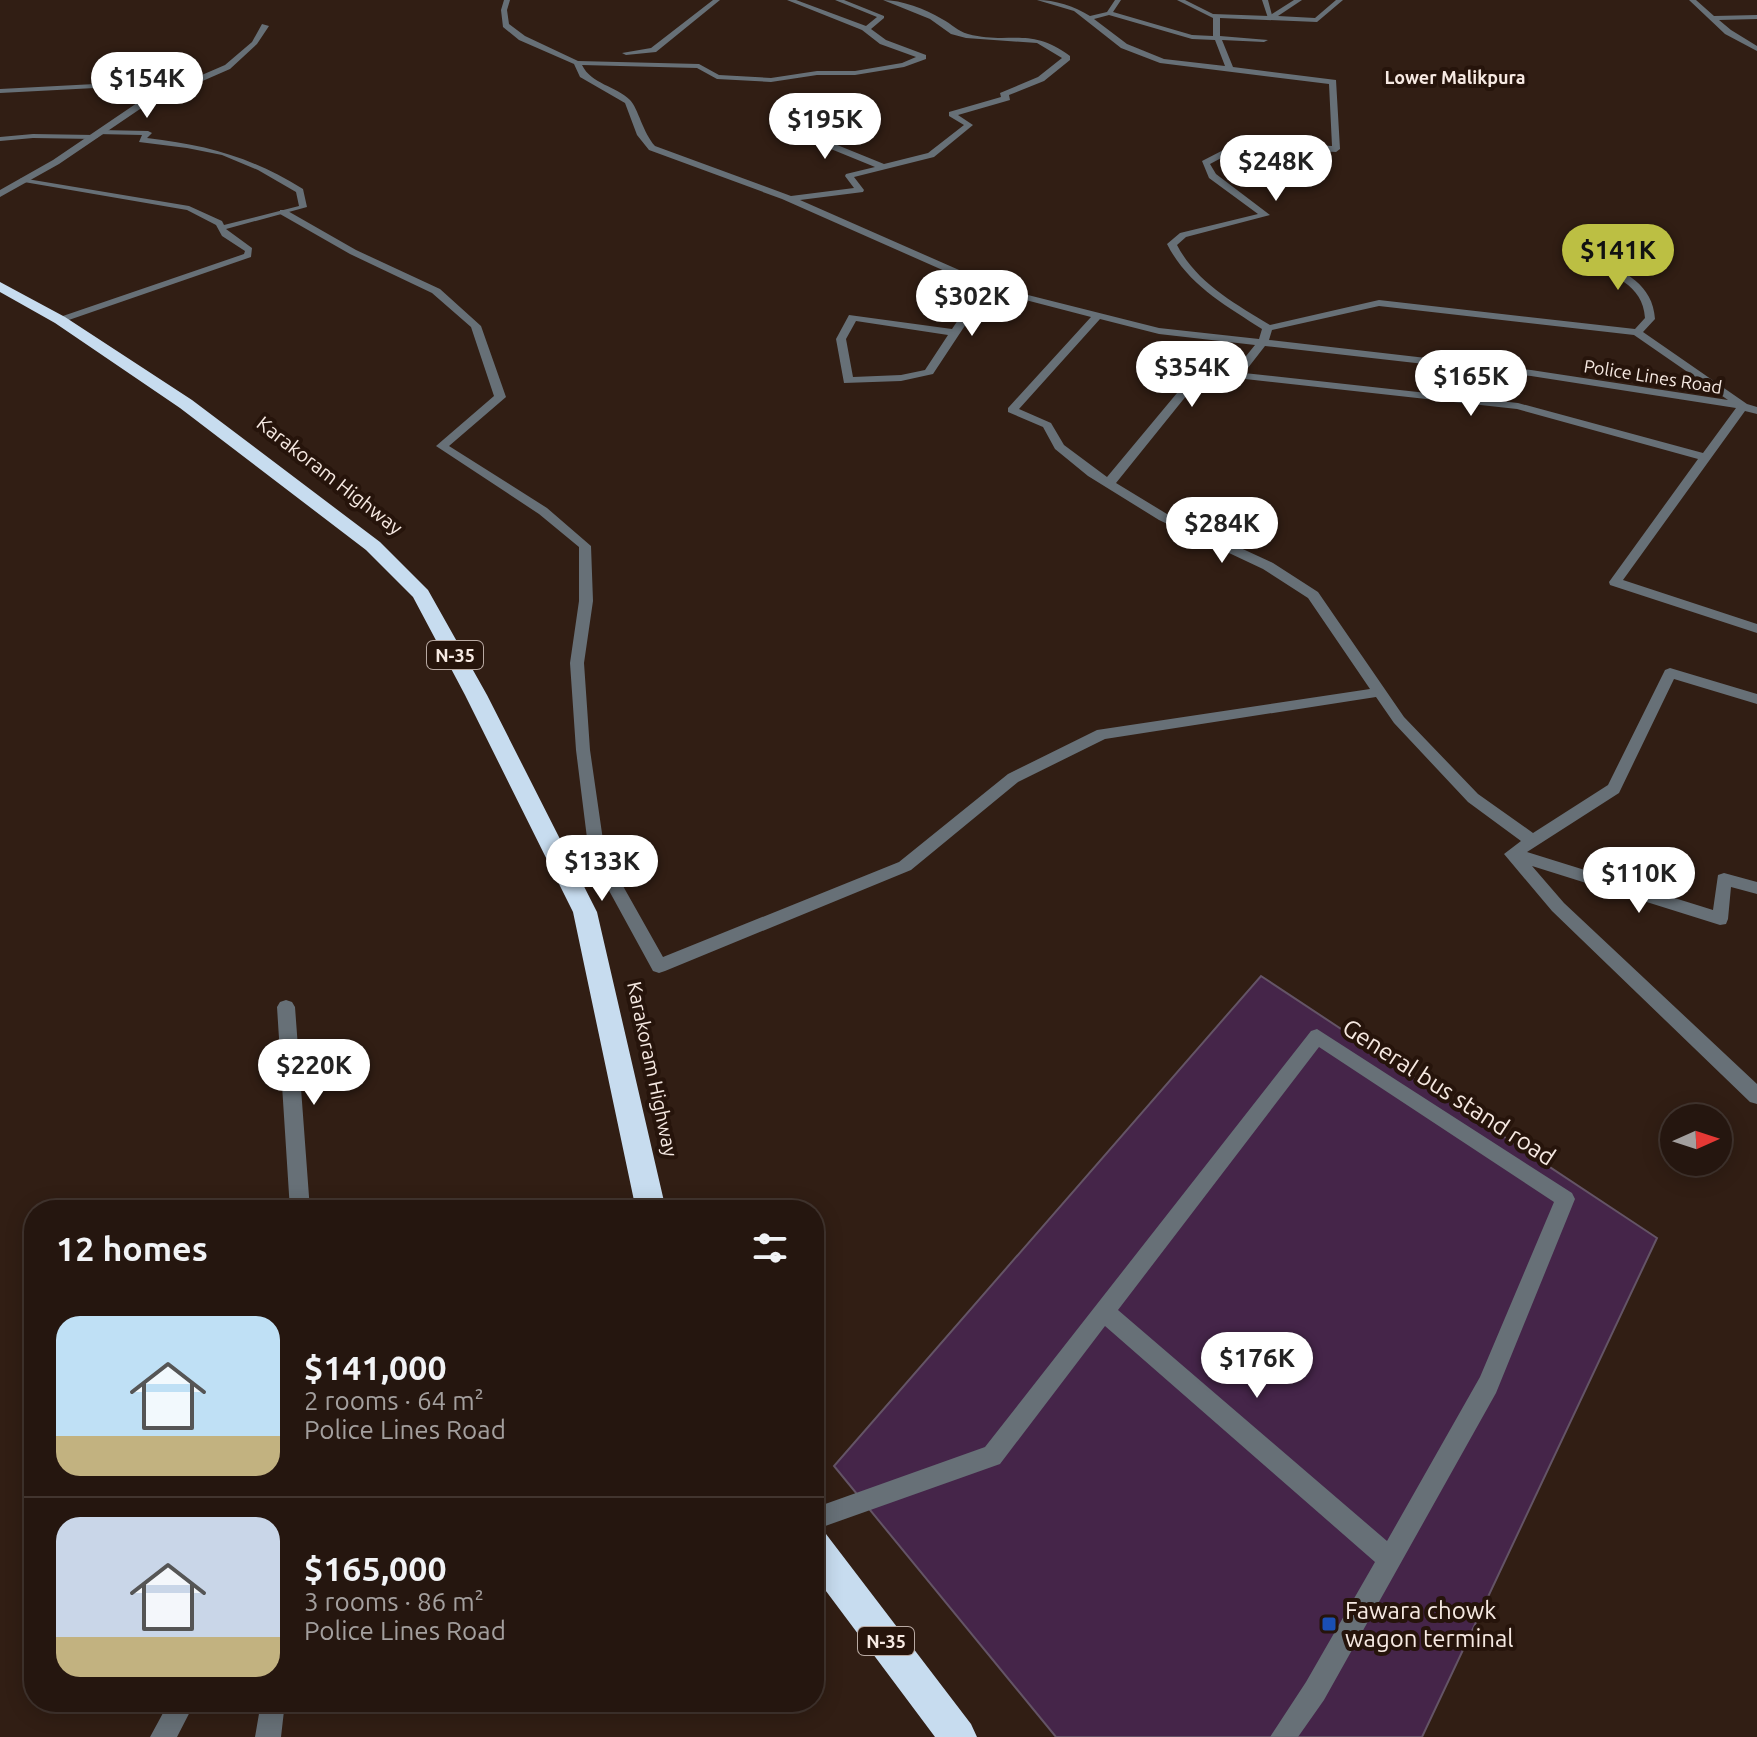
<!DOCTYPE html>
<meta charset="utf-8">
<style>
:root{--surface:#25160f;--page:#31231d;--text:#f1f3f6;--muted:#a39f9e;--line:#42352f;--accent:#bcbf43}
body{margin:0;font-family:Ubuntu,sans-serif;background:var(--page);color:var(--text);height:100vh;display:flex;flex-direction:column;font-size:30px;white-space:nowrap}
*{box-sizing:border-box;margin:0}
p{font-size:26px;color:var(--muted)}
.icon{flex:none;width:44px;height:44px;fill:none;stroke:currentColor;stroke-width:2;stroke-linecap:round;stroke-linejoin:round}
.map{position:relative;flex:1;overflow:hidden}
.side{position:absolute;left:24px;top:1200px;width:800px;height:512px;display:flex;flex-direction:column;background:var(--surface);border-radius:32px;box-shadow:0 4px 20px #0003,0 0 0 2px var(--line)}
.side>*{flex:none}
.needle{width:52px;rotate:87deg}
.tools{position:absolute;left:1660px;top:1104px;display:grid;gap:16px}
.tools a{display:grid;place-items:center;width:72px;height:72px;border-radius:50%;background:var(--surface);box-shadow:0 4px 20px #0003,0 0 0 2px var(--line);font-size:40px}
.price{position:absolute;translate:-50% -68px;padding:0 18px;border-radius:28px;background:#fff;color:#222;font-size:26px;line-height:52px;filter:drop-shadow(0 2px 4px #0008)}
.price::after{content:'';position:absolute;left:50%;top:48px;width:24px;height:18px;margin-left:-12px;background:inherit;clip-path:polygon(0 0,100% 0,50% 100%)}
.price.selected{background:var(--accent);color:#111}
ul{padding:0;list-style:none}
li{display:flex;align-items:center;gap:24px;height:200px;padding:0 32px}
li+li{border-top:2px solid var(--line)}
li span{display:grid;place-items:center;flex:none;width:224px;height:160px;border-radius:24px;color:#555}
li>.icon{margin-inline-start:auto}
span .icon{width:96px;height:96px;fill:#fffc;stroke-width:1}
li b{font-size:34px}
h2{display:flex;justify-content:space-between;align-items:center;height:96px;padding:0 32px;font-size:34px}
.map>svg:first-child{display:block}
.building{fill:#452549;stroke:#645466;stroke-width:2}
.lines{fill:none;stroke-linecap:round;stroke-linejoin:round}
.lane{fill:#677077;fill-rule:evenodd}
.street{fill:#677077;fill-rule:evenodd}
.highway{fill:#c7dcef;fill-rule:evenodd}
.transit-dot{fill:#1a4fb4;stroke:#26140b;stroke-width:3}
.labels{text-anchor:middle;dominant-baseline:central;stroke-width:8;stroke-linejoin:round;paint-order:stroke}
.far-neighbourhood-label{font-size:18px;font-weight:bold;fill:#f6e9e2;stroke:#26140b}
.far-street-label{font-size:18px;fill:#f6e9e2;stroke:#26140b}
.shield{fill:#26140b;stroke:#b8a9a2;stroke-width:2}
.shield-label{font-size:18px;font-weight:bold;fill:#f6e9e2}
.street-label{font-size:20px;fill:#f6e9e2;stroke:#26140b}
.near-street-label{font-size:24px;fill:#f6e9e2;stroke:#26140b}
.near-poi-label{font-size:24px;fill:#f6e9e2;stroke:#26140b;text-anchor:start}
</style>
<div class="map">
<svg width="1757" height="1737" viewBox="0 0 1757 1737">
<rect width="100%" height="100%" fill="#311e14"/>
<path class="building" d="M1261 976 1657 1238 1422 1737H1056L834 1466Z"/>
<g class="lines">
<path class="lane" d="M1262 0H1268L1273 19 1268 18Z
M114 83 147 89 158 99 153 100 143 92 114 87 0 93V89Z
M100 130 148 131 152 133 147 138C207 145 251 157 303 189L307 207 226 229 252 248 251 257 63 322H57V318L244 254 245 251 222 236 216 225 187 210 24 182 20 180 21 178 189 206 222 221 224 225 299 206 296 192 258 170 222 155 187 148 139 142 142 135 97 134Z
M33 134 94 135 98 137 94 139 33 138 0 141V137Z"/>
<path class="street" d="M504 0H510L507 10 509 24 525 36 578 61 699 64 719 75 771 78 817 71H855L902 63 916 57 880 44 862 30 787 0H796L866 26 877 17 835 0H844L884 16V18L871 29 886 40 926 55V59L904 67 855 75H817L771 82 717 79 697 68 582 65C591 84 616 86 630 100 638 108 643 133 655 146L791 196 854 188 845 176 846 174 875 167 777 127V123H783L884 164 928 153 964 125 949 116V112L1001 97 1000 93 1038 77 1062 58 1037 43 966 38 951 34 930 19 883 0C902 0 925 9 942 19 952 24 957 31 968 34 1010 45 1029 26 1070 56V60L1044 81 1009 95 1010 100 958 115 973 125 934 157 854 177 864 190 863 192 800 200 1000 288 1159 328 1259 339 1262 329C1225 305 1188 285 1167 244L1180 233 1258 214 1209 178 1202 161 1241 141 1332 146 1329 84 1160 63 1121 48 1074 11 1037 0C1055 0 1074 6 1090 16L1107 12 1115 0H1121L1113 12 1192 35 1213 36V18L1177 0H1185L1213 14 1269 16 1294 0H1302L1278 16 1315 18 1336 0H1343L1317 22 1220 18V36L1268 40 1264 42 1222 40 1233 67 1336 80 1340 149 1336 152 1242 147 1210 164 1216 174 1270 215 1186 237 1177 245C1197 283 1234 303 1270 325L1379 300 1635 329 1645 318C1643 283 1612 278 1588 259L1596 257C1624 272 1653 284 1655 319L1643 332 1747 404 1757 407V414L1745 411 1623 580 1757 624V633L1610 585 1609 582 1698 459 1517 409 1236 378 1199 380 1116 483 1167 514 1273 563 1318 592 1404 717 1478 794 1533 833 1608 785 1665 670 1670 668 1757 694V704L1674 679 1619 793 1527 852 1713 910 1718 875 1724 873 1757 882V894L1731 887 1728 919 1726 924 1720 925 1532 866 1564 903 1757 1084V1104L1750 1102 1552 911 1504 854 1521 841 1468 802 1394 723 1376 697 1105 739 1018 782 911 870 665 971 659 973 653 971 589 854 576 750 570 663 579 601V547L539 514 436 446 494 396 471 327 432 293 350 254 280 214V210H286L356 250 440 289 481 326 506 397 449 446 547 508 591 546 593 601 584 663 590 750 605 854 663 957 899 862 1008 774 1097 730 1370 689 1308 598 1263 569 1159 520 1088 476 1055 449 1043 427 1008 412V408L1091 317 999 293 966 324 933 374 901 381 844 383 836 339 849 315 952 329 958 320 990 291 782 199 649 150 637 135 625 103 580 77 574 64 519 40 503 27 501 10ZM1109 15 1192 39 1215 40 1225 66 1164 59 1127 44 1094 19ZM1379 306 1634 335 1728 400 1531 370 1269 340 1272 330ZM1100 319 1159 334 1255 345 1233 372 1192 375 1107 477 1064 445 1051 423 1019 409ZM856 321 948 335 925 370 901 375 853 377 846 339ZM1265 346 1531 376 1736 408 1703 453 1518 403 1244 373Z
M713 0H720L656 52 626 55 622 53 651 48Z
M1689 0H1696L1714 16 1757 15V19L1719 20 1731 30 1757 46V51L1725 34Z
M262 24 269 26 257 44 230 69 143 107 59 164 0 197V190L53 160 137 103 225 65 252 42Z
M286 1000 292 1002 295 1007 310 1210H290L277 1007 280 1002Z
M1317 1029 1572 1193 1575 1199 1496 1393 1324 1700 1298 1737H1270L1306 1682 1375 1562 1105 1326 1000 1464 814 1530V1508L985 1447 1311 1031ZM1319 1047 1554 1202 1480 1377 1387 1541 1118 1310Z
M169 1702H195L177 1737H150Z
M261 1702H285L281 1737H255Z"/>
<path class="highway" d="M0 282 65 317 192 400 380 542 428 590 487 695 597 912 666 1210H636L573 912 465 695 413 597 366 550 180 408 55 323 0 292Z
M814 1529 826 1534 971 1724 977 1737H935L814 1575Z"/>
</g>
<rect class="transit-dot" x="1321" y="1616" width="16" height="16" rx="4"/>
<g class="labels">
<g class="far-neighbourhood-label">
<text x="1455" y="77">Lower Malikpura</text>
</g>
<g class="far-street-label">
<text transform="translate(1653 376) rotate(9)">Police Lines Road</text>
</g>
<g class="shield">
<rect x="427" y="641" width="56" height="28" rx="6"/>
<rect x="858" y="1627" width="56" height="28" rx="6"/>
</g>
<g class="shield-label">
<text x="455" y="655">N-35</text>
<text x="886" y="1641">N-35</text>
</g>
<g class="street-label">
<text transform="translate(330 475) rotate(38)">Karakoram Highway</text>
<text transform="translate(653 1069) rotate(78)">Karakoram Highway</text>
</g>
<g class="near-street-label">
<text transform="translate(1449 1092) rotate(33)">General bus stand road</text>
</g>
<g class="near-poi-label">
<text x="1345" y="1610">Fawara chowk<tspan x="1345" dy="28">wagon terminal</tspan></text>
</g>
</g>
</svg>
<div class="tools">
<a><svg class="needle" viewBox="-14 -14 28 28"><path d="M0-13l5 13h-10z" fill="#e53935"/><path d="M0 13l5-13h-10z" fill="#a39f9e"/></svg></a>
</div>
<b class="price" style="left:147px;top:120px">$154K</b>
<b class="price" style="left:825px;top:161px">$195K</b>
<b class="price" style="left:1276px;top:203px">$248K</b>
<b class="price selected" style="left:1618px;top:292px">$141K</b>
<b class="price" style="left:972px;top:338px">$302K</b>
<b class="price" style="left:1192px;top:409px">$354K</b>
<b class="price" style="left:1471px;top:418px">$165K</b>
<b class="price" style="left:1222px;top:565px">$284K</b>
<b class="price" style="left:602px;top:903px">$133K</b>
<b class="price" style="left:1639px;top:915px">$110K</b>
<b class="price" style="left:314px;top:1107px">$220K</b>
<b class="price" style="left:1257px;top:1400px">$176K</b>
<section class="side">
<h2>12 homes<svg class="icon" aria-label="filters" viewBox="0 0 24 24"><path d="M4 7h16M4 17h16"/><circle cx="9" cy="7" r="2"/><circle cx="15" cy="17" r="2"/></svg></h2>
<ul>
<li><span style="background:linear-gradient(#bfe0f5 75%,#c2b280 0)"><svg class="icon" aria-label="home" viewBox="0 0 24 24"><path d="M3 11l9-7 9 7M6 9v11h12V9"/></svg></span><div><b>$141,000</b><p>2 rooms · 64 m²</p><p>Police Lines Road</p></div></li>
<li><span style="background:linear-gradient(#c9d6e8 75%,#c2b280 0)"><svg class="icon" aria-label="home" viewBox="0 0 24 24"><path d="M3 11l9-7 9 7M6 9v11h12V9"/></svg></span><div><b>$165,000</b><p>3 rooms · 86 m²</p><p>Police Lines Road</p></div></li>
</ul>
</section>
</div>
